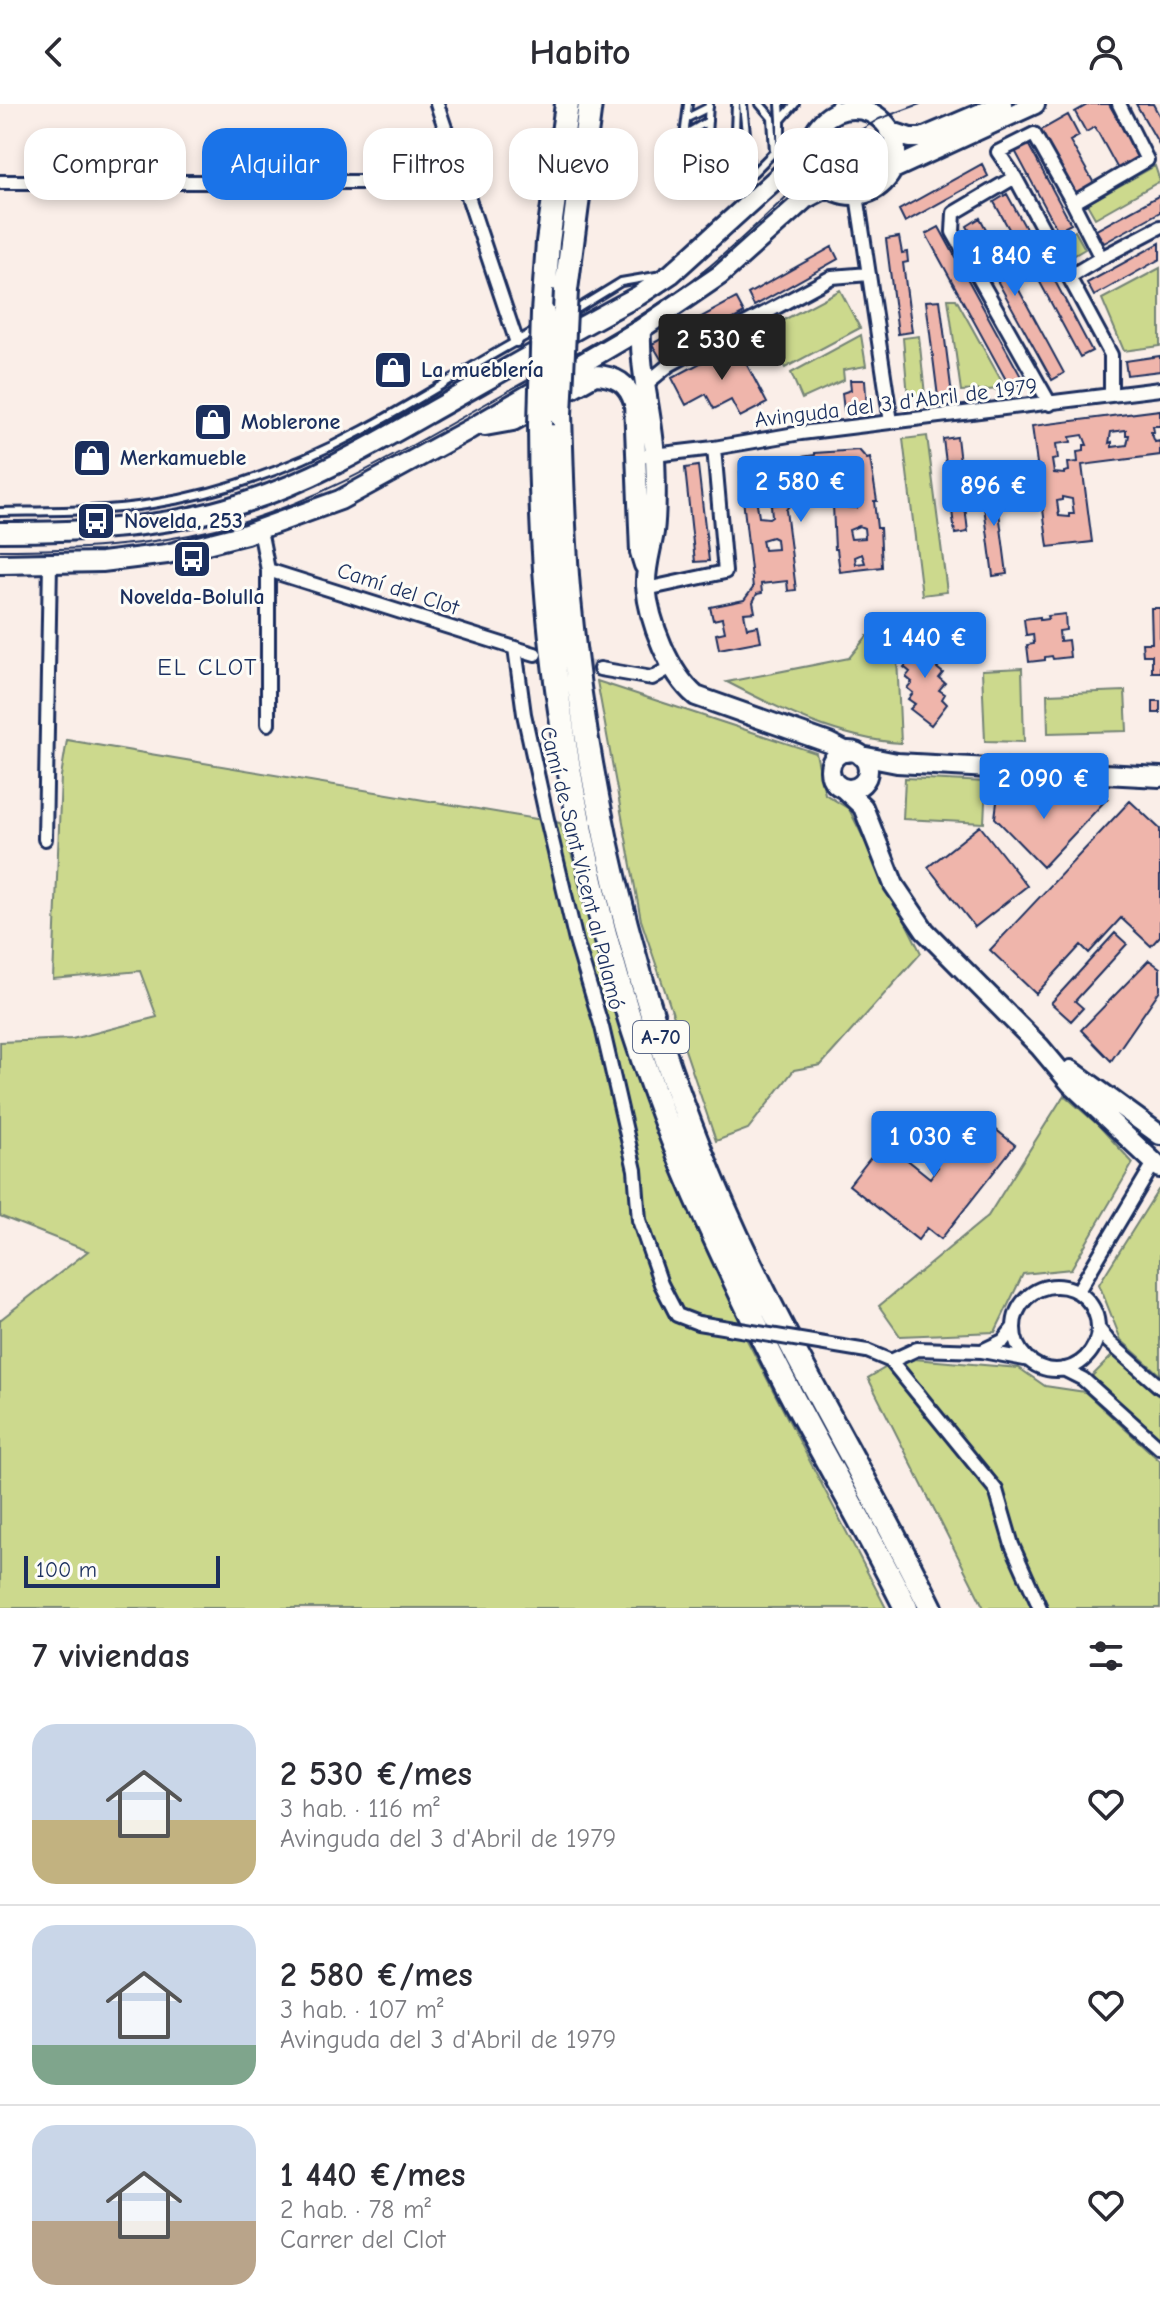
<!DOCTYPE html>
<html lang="es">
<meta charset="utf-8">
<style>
:root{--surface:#fff;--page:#f2f2f3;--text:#2b2b33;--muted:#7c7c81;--line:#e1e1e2;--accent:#1a73e8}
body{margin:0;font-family:"Comic Neue",sans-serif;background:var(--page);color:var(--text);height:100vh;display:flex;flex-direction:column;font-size:30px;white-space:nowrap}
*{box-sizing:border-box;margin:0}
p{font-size:26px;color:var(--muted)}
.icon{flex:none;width:44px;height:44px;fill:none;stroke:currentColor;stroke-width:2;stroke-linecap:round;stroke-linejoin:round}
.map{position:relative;height:1504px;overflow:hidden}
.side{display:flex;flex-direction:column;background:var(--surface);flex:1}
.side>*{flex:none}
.banner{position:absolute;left:24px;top:24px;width:1112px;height:72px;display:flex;gap:16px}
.scale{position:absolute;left:24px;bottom:20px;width:196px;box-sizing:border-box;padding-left:8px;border:4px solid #1b2f5e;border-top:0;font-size:22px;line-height:28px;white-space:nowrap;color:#1b2f5e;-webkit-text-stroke:6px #fdfcf7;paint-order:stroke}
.price{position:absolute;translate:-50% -68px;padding:0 18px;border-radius:8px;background:var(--accent);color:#fff;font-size:26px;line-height:52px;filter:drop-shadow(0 2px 4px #0008)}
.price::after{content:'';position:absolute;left:50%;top:48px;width:24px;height:18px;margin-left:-12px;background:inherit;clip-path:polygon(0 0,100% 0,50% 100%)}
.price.selected{background:#222;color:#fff}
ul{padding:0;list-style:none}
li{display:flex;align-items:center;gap:24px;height:200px;padding:0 32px}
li+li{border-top:2px solid var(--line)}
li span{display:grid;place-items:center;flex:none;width:224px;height:160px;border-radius:24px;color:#555}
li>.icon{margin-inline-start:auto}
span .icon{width:96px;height:96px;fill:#fffc;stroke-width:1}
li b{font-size:34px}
h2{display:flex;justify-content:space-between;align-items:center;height:96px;padding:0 32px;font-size:34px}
.tag{padding:0 28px;border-radius:24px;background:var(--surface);box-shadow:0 4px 12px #0003;font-size:28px;line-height:72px}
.tag.selected{background:var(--accent);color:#fff}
header{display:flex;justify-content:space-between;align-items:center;height:104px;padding:0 32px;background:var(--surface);font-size:36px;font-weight:700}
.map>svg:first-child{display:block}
.green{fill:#ccd98d;stroke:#748476;stroke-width:2}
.building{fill:#efb5ab;stroke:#1b2f5e;stroke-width:2;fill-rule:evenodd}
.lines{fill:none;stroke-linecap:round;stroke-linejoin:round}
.street-tunnel{stroke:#cdc8cc;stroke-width:12;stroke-dasharray:12 6;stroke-linecap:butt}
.lane-casing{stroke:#1b2f5e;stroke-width:12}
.street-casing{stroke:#1b2f5e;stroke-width:18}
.secondary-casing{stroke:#1b2f5e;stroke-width:24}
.highway-casing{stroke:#1b2f5e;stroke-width:28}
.lane{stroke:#fdfcf7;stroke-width:6}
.street{stroke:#fdfcf7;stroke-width:12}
.secondary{stroke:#fdfcf7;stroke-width:18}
.highway{stroke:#fdfcf7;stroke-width:22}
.tram{stroke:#1b2f5e;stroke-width:2}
.street-bridge-casing{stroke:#1b2f5e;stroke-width:18;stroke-linecap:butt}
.highway-bridge-casing{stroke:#1b2f5e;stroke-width:28;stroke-linecap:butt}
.street-bridge{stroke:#fdfcf7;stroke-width:12}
.highway-bridge{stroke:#fdfcf7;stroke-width:22}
.labels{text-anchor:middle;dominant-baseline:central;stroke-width:6;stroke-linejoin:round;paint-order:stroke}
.shield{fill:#fdfcf7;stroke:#5f6c8c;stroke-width:2}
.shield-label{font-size:20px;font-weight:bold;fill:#1b2f5e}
.poi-label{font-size:22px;font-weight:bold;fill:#1b2f5e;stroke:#fdfcf7;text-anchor:start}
.street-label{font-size:22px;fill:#1b2f5e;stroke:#fdfcf7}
.neighbourhood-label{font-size:24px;letter-spacing:2px;fill:#1b2f5e;stroke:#fdfcf7}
</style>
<header><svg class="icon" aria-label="back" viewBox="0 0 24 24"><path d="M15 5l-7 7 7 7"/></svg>Habito<svg class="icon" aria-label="person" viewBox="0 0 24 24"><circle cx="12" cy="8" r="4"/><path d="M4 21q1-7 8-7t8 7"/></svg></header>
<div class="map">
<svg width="1160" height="1504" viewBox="0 0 1160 1504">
<rect width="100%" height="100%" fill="#faeee8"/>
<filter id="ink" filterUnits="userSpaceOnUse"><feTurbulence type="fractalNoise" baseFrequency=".0125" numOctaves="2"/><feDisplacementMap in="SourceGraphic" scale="16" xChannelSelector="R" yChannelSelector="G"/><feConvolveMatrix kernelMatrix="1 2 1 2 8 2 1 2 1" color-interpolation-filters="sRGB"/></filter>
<g filter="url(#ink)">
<path class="green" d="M1155 62 1160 77 1095 114 1087 100Z
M1075 127 1085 145 1073 152 1063 133Z
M1160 164V242L1124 247 1102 195Z
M840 186 860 224 785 264 765 226Z
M948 195H956L1006 285 961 287Z
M861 231 866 262 843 266 844 276 802 295 791 269Z
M919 232 925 291 908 293 903 234Z
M927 332 947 488 922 491 903 335Z
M867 532H896L901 639C839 635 781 606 727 578L849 554Z
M1022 564 1024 638 985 637 982 566Z
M597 577 816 649 825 690 849 705 921 849 821 961 794 966 748 1025 716 1037 641 816Z
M1125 587 1127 627 1048 629 1047 590Z
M67 636 560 719 747 1236 886 1504H0V1216L88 1147 0 1112V938L72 935 157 913 140 867 53 875 61 672Z
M905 674 986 678 984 719 903 715Z
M1064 991 1098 1021 1133 1059 1071 1165 1023 1170 995 1228 900 1232 879 1202 988 1112Z
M1158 1086 1160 1088V1271L1121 1236 1099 1180Z
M1113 1251 1160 1293V1334L1091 1273Z
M902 1254 1019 1264 1045 1282 1085 1288 1160 1357V1504H984L868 1274Z"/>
<path class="building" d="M1089 0H1109L1140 55 1119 67 1095 23 1086 28 1075 8Z
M1136 0H1153L1160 13V42Z
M1068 11 1079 32 1070 37 1095 81 1073 93 1038 28Z
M1026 36 1071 120 1058 127 1013 43Z
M982 60 988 72 905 118 899 106Z
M1007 90 1041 152 1028 159 994 98Z
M1160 91V108L1104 139 1096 126Z
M980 114 1064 269 1052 276 967 122Z
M939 123 1024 278 1011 285 926 130Z
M899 133 902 149 907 148 908 158 903 159 912 228 898 230 886 135Z
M1160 139V155L1094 192 1087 179Z
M832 143 838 155 754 202 748 190Z
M1047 162 1092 247 1080 253 1035 169Z
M736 194 744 209 661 255 652 240Z
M940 196 952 291 938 293 926 197Z
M736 240 767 299 740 313 731 296 714 305 706 290 686 301 672 274Z
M1160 252V267L1127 271 1125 257Z
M850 276H865L867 305 844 307 842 289 851 286Z
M1160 306V322H1153L1154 328H1151L1155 338 1160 337V351L1082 361 1092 438 1048 443 1032 322ZM1126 326V331H1129L1127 341 1112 343V338L1109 339 1111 328ZM1083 331 1087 341H1084V347L1077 348 1078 358 1068 359 1069 367 1064 368V370L1054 369 1052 356 1058 355 1056 340 1071 338 1070 333ZM1062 393 1072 395 1074 410H1069V413L1059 412 1057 397 1062 396Z
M957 333 968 428 955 430 943 335Z
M859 346 867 355 870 354 877 397H874L877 424H880L882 463 840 468 837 445H835L833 401 820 393 793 396 786 406 796 486 788 487 787 477 761 480 762 489 757 490 753 498 755 508 744 509 747 524 758 522 761 537 719 545 716 530 725 528 722 514 713 516 710 503 744 496 753 484 740 368 746 367 747 357 773 355 772 352 788 353V355L815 351V349ZM835 363 836 367 844 366 845 374 853 373 854 381H858L860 401 857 404 846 403 845 392 835 393 828 389 827 379 817 380 814 376 815 366ZM782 368H792L796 378 793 379 794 383 783 384 785 393 779 400 771 401 772 412 769 414 759 413 756 393 761 392 759 384 766 383 765 374H773V369ZM859 422 864 424 865 434 851 435 849 426ZM772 433 776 435 777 445 764 446 762 436ZM862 450 865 459 856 460 855 453Z
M698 362 709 457 695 458 685 364Z
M995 377 1007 470 993 472 981 379Z
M1151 504H1160V568H1152V551H1143L1142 539H1152Z
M1065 510 1066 526 1059 527 1060 537 1068 536 1070 553 1053 555 1052 552 1045 553V556L1029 558 1027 541 1034 540 1033 530 1026 531 1024 515 1040 513V516L1048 515 1047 512Z
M920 531 941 547 936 553 942 558 937 564 943 569 939 574 945 579 939 586 945 590 942 595 947 600 931 621 910 605 915 600 908 595 913 589 907 584 912 578 906 573 910 568 904 563 909 557 903 552Z
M1153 597H1160V609H1153Z
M998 690 1107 695 1043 763 995 714Z
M1130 697 1160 725V832L1151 842 1121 814 1089 849 1081 841 1036 890 990 846Z
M980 722 1027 782 975 823 928 763Z
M1115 829 1127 840 1075 897 1083 904 1071 917 1051 899Z
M1149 856 1160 864V886L1111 957 1081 926Z
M979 1012 1015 1041 941 1135 927 1124 918 1136 849 1081 884 1037 930 1074 938 1063 928 1056 959 1017 969 1025Z"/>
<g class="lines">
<path class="street-tunnel" d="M535 550 600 565"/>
<defs>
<path id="lane" d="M688 0 679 74 753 69 781 41V16L795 0
M709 0 707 31 714 41
M743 0 750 69
M760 0 772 14 774 48
M780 0 781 16
M860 0 861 6
M833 11 835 0
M687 14 709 3
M735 28 738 70
M684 31 708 17
M727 33 729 71
M684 34 696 43 714 41 735 28 736 0
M719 38 721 71
M709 41 711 72
M691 73V48L696 43
M699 73 700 43
M572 208 621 178 656 172
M0 408C51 407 101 408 152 400 225 389 298 361 363 326 422 295 478 257 537 226"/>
<path id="street" d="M437 0 516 236
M1119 0 1147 56 1073 99 1101 154 1160 123
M1015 73 998 48 1034 30 1073 99
M0 78H421L460 73
M857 91 891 318
M1069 173 1101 154
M646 280 669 261 832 173 869 170
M1050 300 953 128 954 109 1015 73 1111 251V291
M637 353 714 344 801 329 1160 285
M260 426 268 466V620
M268 466 515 544
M646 485 725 468 714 344
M535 550 515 544 524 610 547 715 576 837 602 923 635 1066 639 1116 661 1180 677 1211 698 1219
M600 565 652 574 671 563
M45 735 50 459
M1014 1224a42 42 0 1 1 84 0a42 42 0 1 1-84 0Z
M1078 1187 1154 1059
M1098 1224 1109 1238 1160 1283
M867 1247 891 1257 996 1386 1012 1441 1040 1504
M982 1247 1003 1237 1014 1223
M891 1257 917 1245 982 1247 1030 1256
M1063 1265 1083 1275 1160 1344"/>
<path id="secondary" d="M810 48a43 43 0 1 1 86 0a43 43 0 1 1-86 0Z
M889 27 910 34H922L1002 0
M891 66 1035 0
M641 225C639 268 653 311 655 354 656 378 657 403 654 428 651 446 645 464 646 482 649 518 669 569 696 592L829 639 847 648
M485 322 513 317 595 271C616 272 628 279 634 299L640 448 644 461
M0 428C80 428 163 425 240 400 310 378 373 341 436 305 503 267 570 228 638 192L671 170 810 44
M0 460 102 458 167 450 246 430 340 396 470 325 641 225 720 171 805 95 828 83
M830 666a19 19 0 1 1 38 0a19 19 0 1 1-38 0Z
M861 652 897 659 1160 673
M843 684 863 703 894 781 925 827 1040 943 1071 980 1160 1064
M1071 966 1160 1031"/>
<path id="highway" d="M566 186 590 0
M543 209 548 138 567 0
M560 310C562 372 563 433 569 495 589 713 645 932 737 1132 796 1259 869 1378 931 1504
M540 321C540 594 594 868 707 1117 730 1167 753 1217 778 1265 819 1346 866 1423 906 1504"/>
</defs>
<use href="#lane" class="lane-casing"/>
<use href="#street" class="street-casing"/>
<use href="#secondary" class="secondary-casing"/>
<use href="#highway" class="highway-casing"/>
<use href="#lane" class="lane"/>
<use href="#street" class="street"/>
<use href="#secondary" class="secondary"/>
<use href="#highway" class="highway"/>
<path class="tram" d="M0 446C73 446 144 443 216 425 322 399 415 339 510 286 577 248 650 211 710 162 759 121 804 74 852 31L879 15 920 0"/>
<defs>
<path id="street-bridge" d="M698 1219 867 1247"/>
<path id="highway-bridge" d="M560 310 566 186
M540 321 543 209"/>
</defs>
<use href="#street-bridge" class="street-bridge-casing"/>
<use href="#highway-bridge" class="highway-bridge-casing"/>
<use href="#street-bridge" class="street-bridge"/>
<use href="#highway-bridge" class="highway-bridge"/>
</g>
</g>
<defs>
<symbol id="shop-square" viewBox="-11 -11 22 22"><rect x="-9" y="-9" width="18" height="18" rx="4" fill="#1b2f5e" stroke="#fdfcf7"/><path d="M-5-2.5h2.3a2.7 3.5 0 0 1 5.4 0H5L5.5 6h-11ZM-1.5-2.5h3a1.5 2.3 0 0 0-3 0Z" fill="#fff"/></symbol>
<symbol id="bus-square" viewBox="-11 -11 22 22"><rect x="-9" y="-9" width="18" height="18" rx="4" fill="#1b2f5e" stroke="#fdfcf7"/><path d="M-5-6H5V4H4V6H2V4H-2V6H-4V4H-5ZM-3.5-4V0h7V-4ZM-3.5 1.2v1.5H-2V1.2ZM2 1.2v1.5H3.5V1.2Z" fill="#fff"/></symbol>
</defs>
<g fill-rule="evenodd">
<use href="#shop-square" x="371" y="244" width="44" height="44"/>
<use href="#shop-square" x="191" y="296" width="44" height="44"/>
<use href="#shop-square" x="70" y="332" width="44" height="44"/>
<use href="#bus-square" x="74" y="395" width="44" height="44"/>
<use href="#bus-square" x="170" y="433" width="44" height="44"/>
</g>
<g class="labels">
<rect class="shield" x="633" y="917" width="56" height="32" rx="6"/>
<g class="shield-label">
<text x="661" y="933">A-70</text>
</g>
<g class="poi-label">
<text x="421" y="266">La mueblería</text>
<text x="241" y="318">Moblerone</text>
<text x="120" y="354">Merkamueble</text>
<text x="124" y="417">Novelda, 253</text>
<text x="192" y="493" text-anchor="middle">Novelda-Bolulla</text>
</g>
<g class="street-label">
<text transform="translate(896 299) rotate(-7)">Avinguda del 3 d'Abril de 1979</text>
<text transform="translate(398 485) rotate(18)">Camí del Clot</text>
<text transform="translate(582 764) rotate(76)">Camí de Sant Vicent al Palamó</text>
</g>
<g class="neighbourhood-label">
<text x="208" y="563">EL CLOT</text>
</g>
</g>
</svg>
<div class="scale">100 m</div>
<b class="price" style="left:1015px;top:194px">1 840 €</b>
<b class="price selected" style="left:722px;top:278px">2 530 €</b>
<b class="price" style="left:801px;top:420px">2 580 €</b>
<b class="price" style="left:994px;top:424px">896 €</b>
<b class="price" style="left:925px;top:576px">1 440 €</b>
<b class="price" style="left:1044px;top:717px">2 090 €</b>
<b class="price" style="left:934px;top:1075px">1 030 €</b>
<div class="banner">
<a class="tag">Comprar</a>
<a class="tag selected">Alquilar</a>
<a class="tag">Filtros</a>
<a class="tag">Nuevo</a>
<a class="tag">Piso</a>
<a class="tag">Casa</a>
</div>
</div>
<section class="side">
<h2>7 viviendas<svg class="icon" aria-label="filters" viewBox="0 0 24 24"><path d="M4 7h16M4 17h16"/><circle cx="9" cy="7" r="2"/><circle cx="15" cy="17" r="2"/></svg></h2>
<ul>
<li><span style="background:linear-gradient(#c9d6e8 60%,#c2b280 0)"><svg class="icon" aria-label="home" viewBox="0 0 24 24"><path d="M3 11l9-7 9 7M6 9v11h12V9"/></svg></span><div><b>2 530 €/mes</b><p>3 hab. · 116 m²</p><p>Avinguda del 3 d'Abril de 1979</p></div><svg class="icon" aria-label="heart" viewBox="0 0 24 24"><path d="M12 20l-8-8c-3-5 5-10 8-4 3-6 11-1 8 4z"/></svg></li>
<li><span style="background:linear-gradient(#c9d6e8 75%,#7fa58c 0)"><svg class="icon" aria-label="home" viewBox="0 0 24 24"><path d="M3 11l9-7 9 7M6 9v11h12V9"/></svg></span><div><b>2 580 €/mes</b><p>3 hab. · 107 m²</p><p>Avinguda del 3 d'Abril de 1979</p></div><svg class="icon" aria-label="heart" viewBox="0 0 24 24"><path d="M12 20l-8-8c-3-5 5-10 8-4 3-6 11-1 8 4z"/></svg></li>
<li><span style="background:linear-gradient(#c9d6e8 60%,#b9a48a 0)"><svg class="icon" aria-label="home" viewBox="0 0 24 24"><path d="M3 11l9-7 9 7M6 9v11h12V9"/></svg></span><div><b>1 440 €/mes</b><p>2 hab. · 78 m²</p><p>Carrer del Clot</p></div><svg class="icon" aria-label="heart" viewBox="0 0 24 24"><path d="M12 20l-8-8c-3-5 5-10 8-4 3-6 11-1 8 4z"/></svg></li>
</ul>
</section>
